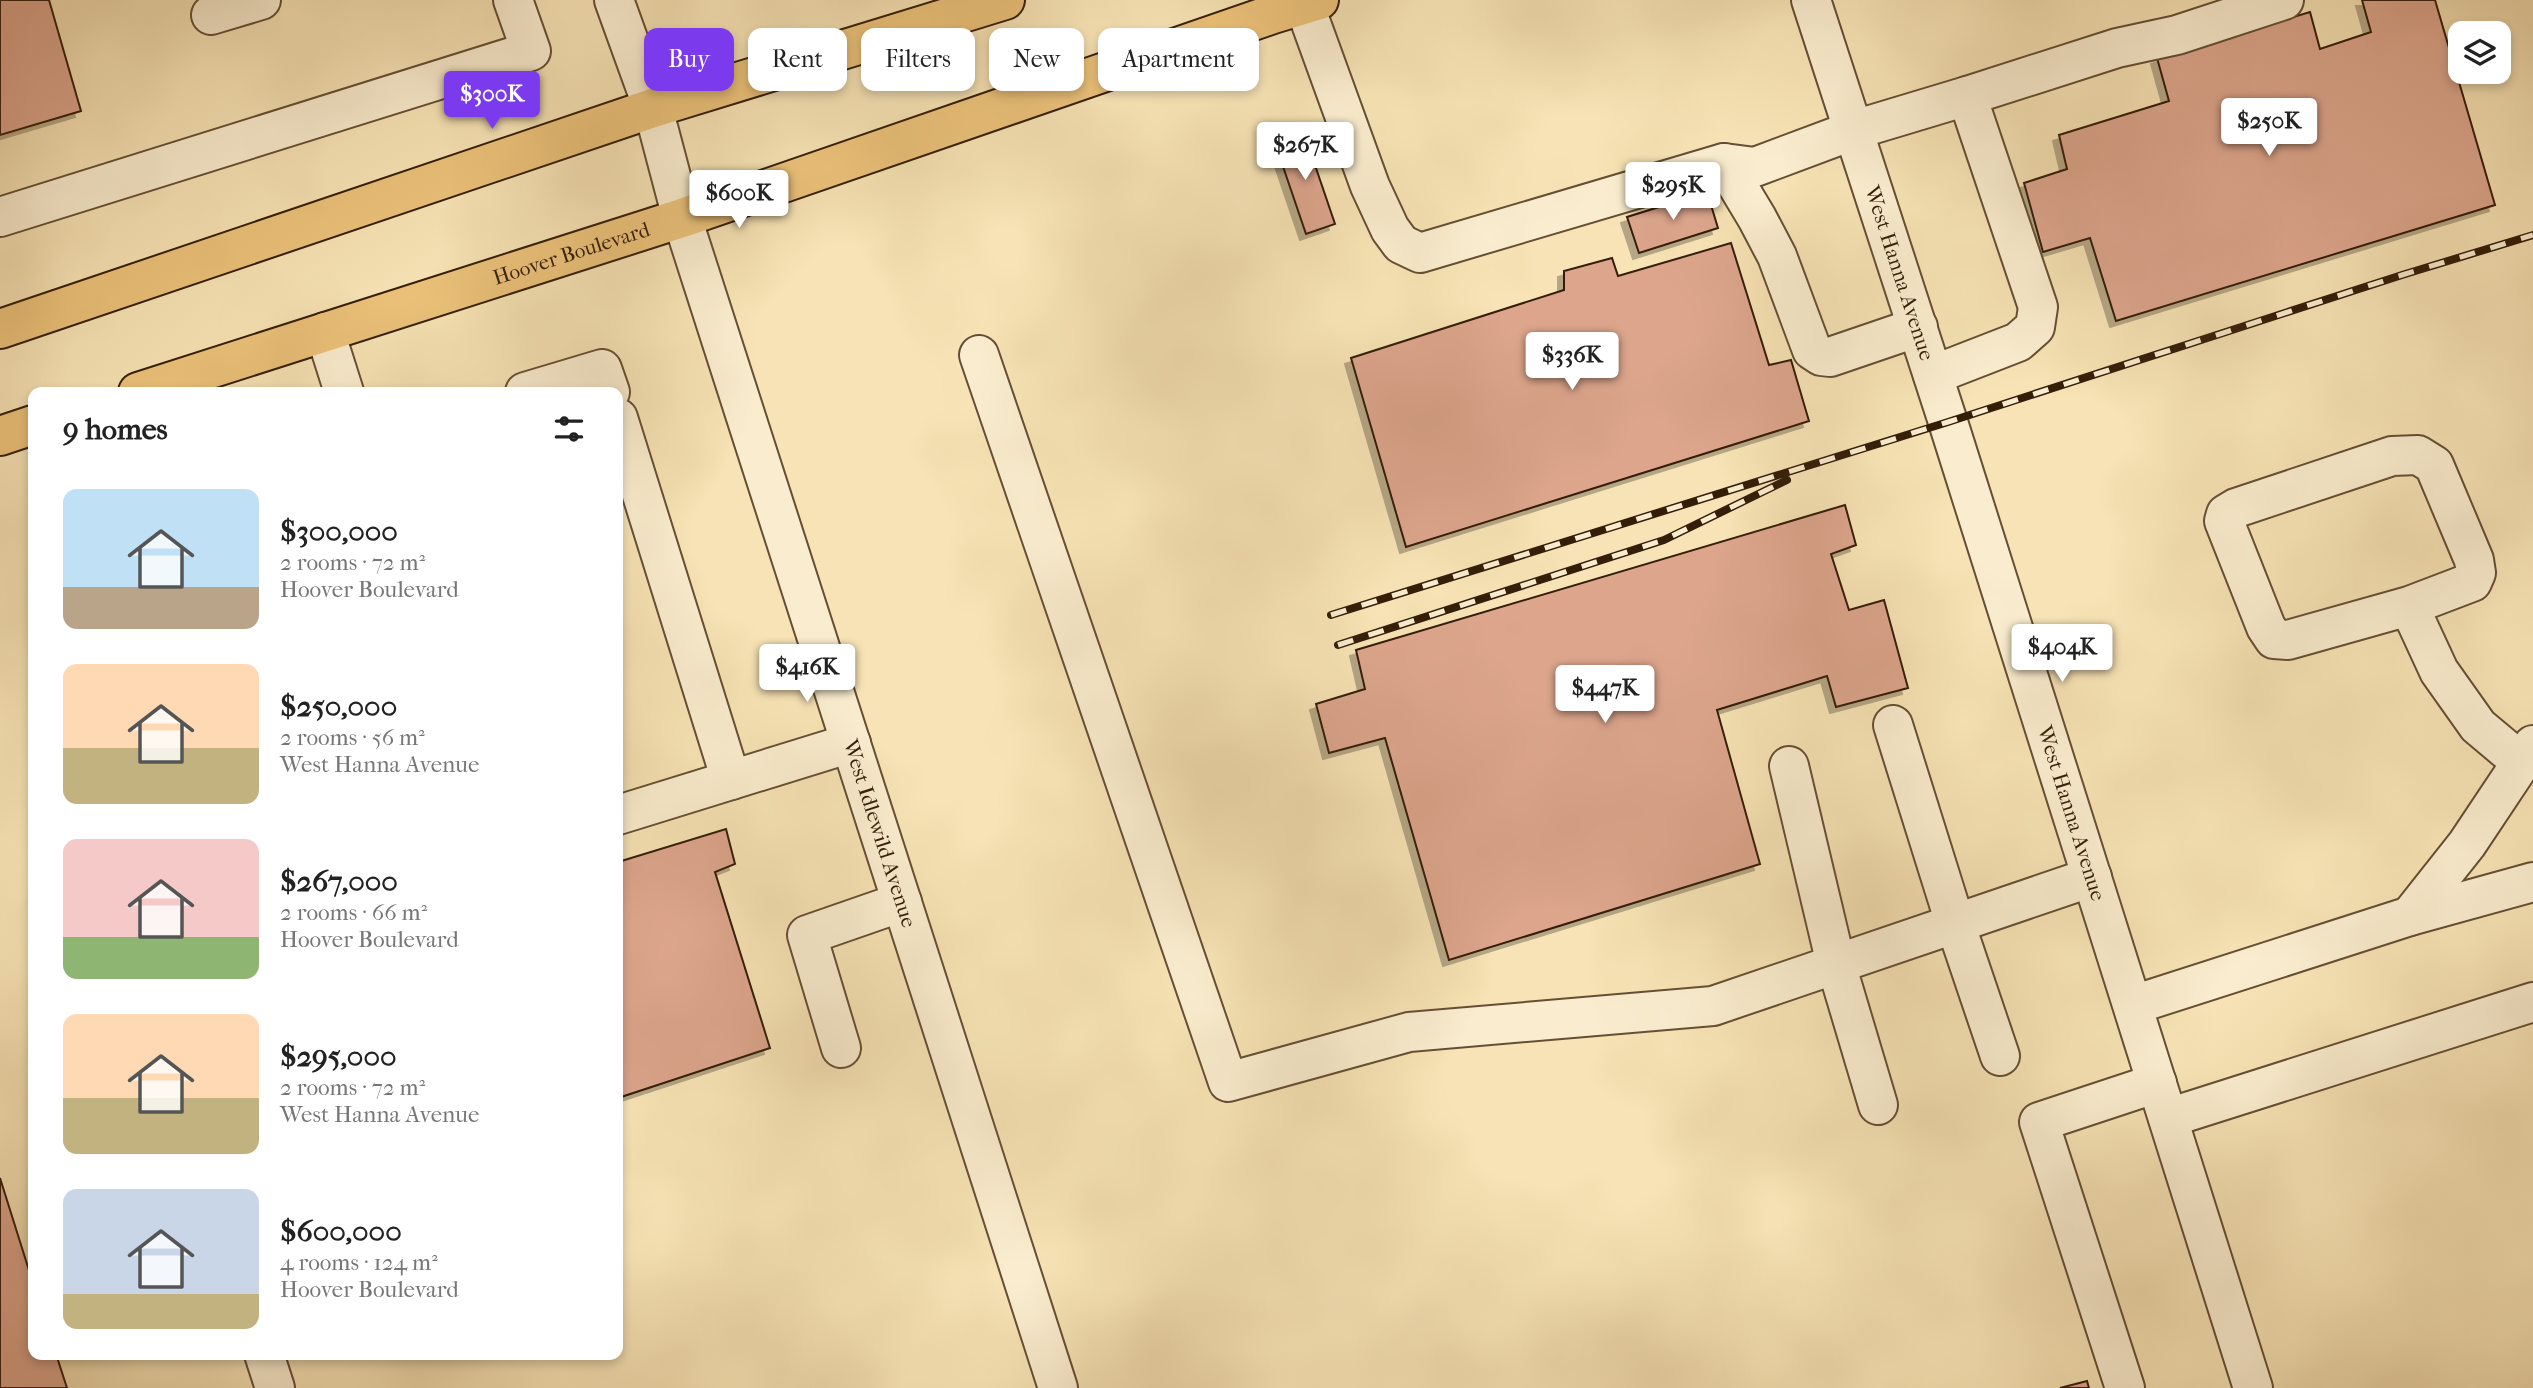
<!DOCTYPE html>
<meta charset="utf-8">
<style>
:root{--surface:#fff;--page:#f6f6f6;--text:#222;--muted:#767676;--accent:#7c3aed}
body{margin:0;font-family:"IM FELL French Canon",serif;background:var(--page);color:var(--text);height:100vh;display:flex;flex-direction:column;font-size:26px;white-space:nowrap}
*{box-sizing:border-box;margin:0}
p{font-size:23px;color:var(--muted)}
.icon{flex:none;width:38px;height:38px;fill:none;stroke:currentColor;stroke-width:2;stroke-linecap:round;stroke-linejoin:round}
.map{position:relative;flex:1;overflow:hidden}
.sheet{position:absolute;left:28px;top:387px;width:595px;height:973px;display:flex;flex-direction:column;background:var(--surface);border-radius:14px;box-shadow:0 4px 10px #0003}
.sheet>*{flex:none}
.hud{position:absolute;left:644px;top:28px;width:665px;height:63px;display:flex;gap:14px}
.fabs{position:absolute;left:2448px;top:21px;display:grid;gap:14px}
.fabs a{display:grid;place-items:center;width:63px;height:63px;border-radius:14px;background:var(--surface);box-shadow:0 4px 10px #0003;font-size:35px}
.price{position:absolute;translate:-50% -60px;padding:0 16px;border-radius:7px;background:#fff;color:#222;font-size:23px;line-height:46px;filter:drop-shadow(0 2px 4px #0008)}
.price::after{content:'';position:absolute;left:50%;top:42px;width:21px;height:16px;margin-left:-10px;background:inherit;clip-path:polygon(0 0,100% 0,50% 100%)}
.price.current{background:var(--accent);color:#fff}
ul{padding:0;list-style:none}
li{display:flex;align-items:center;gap:21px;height:175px;padding:0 35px}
li span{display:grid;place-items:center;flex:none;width:196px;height:140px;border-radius:14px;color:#555}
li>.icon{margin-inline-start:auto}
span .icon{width:84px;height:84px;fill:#fffc;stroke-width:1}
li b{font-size:30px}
h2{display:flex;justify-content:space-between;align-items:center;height:84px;padding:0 35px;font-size:30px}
.tag{padding:0 24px;border-radius:14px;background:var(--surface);box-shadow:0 4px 10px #0003;font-size:24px;line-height:63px}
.tag.current{background:var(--accent);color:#fff}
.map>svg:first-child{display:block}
.building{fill:#dca58c;stroke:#341e09;stroke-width:2;filter:url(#shadow)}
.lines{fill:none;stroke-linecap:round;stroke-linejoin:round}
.minor-casing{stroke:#654f34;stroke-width:42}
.major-casing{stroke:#341e09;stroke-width:42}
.minor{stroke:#faedcf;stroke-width:38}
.major{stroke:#ecc27a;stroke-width:38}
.rail-casing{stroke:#341e09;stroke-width:8}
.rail{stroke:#faedcf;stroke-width:5;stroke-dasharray:16;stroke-linecap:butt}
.labels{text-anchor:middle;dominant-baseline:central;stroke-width:7;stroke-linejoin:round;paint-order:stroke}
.street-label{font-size:21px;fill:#341e09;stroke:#faedcf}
</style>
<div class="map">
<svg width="2533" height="1388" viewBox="0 0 2533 1388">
<defs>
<filter id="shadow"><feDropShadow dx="-6" dy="6" stdDeviation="0" flood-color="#0004"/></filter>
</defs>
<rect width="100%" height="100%" fill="#f7e3b5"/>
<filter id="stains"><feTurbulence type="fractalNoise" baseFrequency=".00286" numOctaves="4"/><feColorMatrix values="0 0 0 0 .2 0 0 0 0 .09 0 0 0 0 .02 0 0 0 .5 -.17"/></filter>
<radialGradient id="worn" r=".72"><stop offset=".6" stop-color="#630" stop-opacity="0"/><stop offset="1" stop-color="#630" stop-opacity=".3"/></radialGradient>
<path class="building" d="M0 0H49L81 111 0 135Z
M2362 0H2435L2495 205 2116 321 2090 238 2043 252 2024 183 2067 169 2059 135 2169 101 2157 58 2310 12 2320 49 2371 32Z
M1303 130 1335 224 1306 234 1274 140Z
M1707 192 1718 228 1639 253 1627 217Z
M1731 243 1769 365 1791 360 1809 421 1406 547 1351 358 1564 290V271L1612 258 1618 276Z
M1845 505 1856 545 1831 554 1849 610 1884 600 1908 688 1836 707 1827 676 1717 710 1760 864 1449 960 1385 738 1329 753 1316 704 1365 689 1356 650Z
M726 829 735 864 715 872 770 1048 618 1098V862Z
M0 1178 33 1283V1354H56L67 1388H0Z
M2087 1381 2089 1388H2060Z"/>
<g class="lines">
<defs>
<g id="minor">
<path id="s1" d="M614 0 653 108 682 218 1058 1388"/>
<path id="s2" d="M1811 0 1948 422 2253 1388"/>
<path d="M1304 4 1370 186 1390 229 1401 244 1420 253 1724 163 1755 167 1854 130 1967 96"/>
<path d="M211 15 261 0"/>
<path d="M1724 163 1757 218 1777 256 1812 350 1821 356 1830 357 1918 327"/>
<path d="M0 217 531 51 513 0"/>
<path d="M325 332 344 392"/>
<path d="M979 355 1228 1082 1409 1032 1713 1006 2092 877"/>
<path d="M1933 375 2018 342 2035 327 2038 307 1967 96 2117 48 2177 35 2284 0"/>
<path d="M525 392 602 369 610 392"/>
<path d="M618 418 731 780"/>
<path d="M2409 606 2288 640 2274 639 2266 627 2224 521 2226 514 2236 508 2392 456 2418 455 2434 465 2474 560 2476 573 2472 582 2409 606 2439 671 2478 726 2521 762"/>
<path d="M1893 725 1955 923 2000 1056"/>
<path d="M1789 766 1836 964 1878 1105"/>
<path d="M618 815 851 743"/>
<path d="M2410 916 2467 844 2533 745"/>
<path d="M2133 1005 2410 916 2533 882"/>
<path d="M841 1048 807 935 902 902"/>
<path d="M2168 1118 2533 1002"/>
<path d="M264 1354 275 1388"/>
<path d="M2125 1388 2039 1122 2157 1083"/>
</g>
<g id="major">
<path d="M0 329 653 108 1005 0"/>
<path id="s3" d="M138 392 682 218 1273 14 1319 0"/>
<path d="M0 436 33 425"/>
</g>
</defs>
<use href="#minor" class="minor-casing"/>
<use href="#major" class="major-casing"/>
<use href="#minor" class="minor"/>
<use href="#major" class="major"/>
<defs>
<path id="rail" d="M1331 615 1948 422 2402 275 2533 235
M1338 645 1664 540 1787 480"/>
</defs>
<use href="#rail" class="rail-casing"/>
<use href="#rail" class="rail"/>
</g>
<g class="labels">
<g class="street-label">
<text stroke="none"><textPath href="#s3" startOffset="455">Hoover Boulevard</textPath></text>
<text stroke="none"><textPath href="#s2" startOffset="287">West Hanna Avenue</textPath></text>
<text stroke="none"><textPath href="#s2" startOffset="854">West Hanna Avenue</textPath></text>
<text stroke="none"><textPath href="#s1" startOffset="875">West Idlewild Avenue</textPath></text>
</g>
</g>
<rect width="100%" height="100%" filter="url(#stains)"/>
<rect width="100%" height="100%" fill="url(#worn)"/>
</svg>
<div class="fabs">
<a><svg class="icon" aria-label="layers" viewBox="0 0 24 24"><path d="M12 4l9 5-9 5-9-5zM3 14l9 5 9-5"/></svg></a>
</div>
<b class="price current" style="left:492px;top:131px">$300K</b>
<b class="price" style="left:2269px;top:158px">$250K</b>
<b class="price" style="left:1305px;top:182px">$267K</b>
<b class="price" style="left:1673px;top:222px">$295K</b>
<b class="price" style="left:739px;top:230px">$600K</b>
<b class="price" style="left:1572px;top:392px">$336K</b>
<b class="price" style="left:2062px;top:684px">$404K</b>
<b class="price" style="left:807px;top:704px">$416K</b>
<b class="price" style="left:1605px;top:725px">$447K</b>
<div class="hud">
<a class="tag current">Buy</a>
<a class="tag">Rent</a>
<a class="tag">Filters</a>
<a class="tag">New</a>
<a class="tag">Apartment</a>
</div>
<section class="sheet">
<h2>9 homes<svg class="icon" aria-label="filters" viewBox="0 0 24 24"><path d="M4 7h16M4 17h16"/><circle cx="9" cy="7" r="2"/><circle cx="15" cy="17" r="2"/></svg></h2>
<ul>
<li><span style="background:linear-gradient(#bfe0f5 70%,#b9a48a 0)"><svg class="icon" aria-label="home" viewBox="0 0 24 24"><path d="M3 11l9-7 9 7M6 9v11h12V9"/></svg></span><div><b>$300,000</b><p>2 rooms · 72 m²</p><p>Hoover Boulevard</p></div></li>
<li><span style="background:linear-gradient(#ffd9b3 60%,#c2b280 0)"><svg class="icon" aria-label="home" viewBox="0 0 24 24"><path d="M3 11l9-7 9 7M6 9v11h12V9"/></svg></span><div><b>$250,000</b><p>2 rooms · 56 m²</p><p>West Hanna Avenue</p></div></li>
<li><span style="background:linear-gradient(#f6c9c9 70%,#8fb573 0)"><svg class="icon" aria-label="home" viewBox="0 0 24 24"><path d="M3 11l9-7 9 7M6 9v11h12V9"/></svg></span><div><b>$267,000</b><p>2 rooms · 66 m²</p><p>Hoover Boulevard</p></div></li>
<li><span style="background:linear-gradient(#ffd9b3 60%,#c2b280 0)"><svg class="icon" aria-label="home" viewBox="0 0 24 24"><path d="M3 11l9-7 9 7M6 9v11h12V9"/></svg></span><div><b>$295,000</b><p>2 rooms · 72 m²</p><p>West Hanna Avenue</p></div></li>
<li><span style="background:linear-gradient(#c9d6e8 75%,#c2b280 0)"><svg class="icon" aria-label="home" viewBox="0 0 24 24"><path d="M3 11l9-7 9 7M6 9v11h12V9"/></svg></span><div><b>$600,000</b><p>4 rooms · 124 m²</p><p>Hoover Boulevard</p></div></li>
</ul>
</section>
</div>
